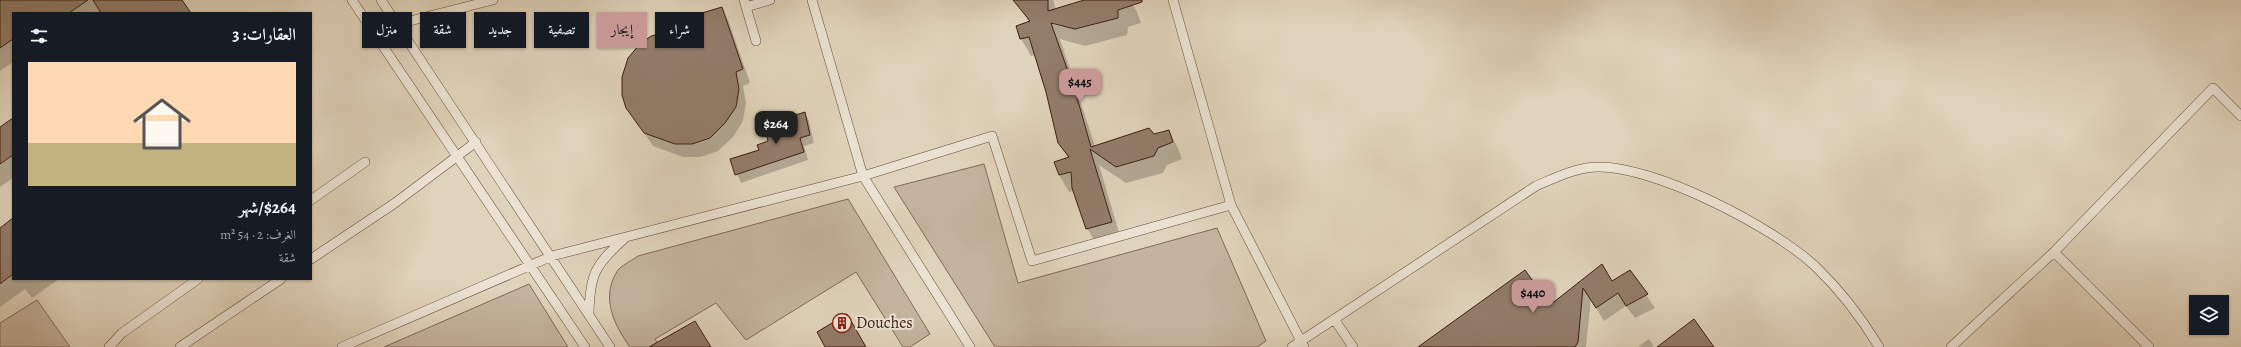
<!DOCTYPE html>
<html lang="ar">
<meta charset="utf-8">
<style>
:root{--surface:#171b24;--page:#242831;--text:#f1f3f6;--muted:#9ea1a6;--accent:#c59692}
body{margin:0;font-family:Alegreya,Amiri,serif;background:var(--page);color:var(--text);direction:rtl;height:100vh;display:flex;flex-direction:column;font-size:15px;white-space:nowrap}
*{box-sizing:border-box;margin:0}
p{font-size:13px;color:var(--muted)}
.icon{flex:none;width:22px;height:22px;fill:none;stroke:currentColor;stroke-width:2;stroke-linecap:round;stroke-linejoin:round}
.map{position:relative;flex:1;overflow:hidden;direction:ltr}
.details{position:absolute;left:12px;top:12px;width:300px;height:268px;display:flex;flex-direction:column;background:var(--surface);border-radius:0px;box-shadow:0 1px 3px #0004;direction:rtl}
.details>*{flex:none}
.banner{position:absolute;left:324px;top:12px;width:380px;height:36px;direction:rtl;display:flex;gap:8px}
.controls{position:absolute;left:2189px;top:295px;display:grid;gap:8px}
.controls a{display:grid;place-items:center;width:40px;height:40px;border-radius:0px;background:var(--surface);box-shadow:0 1px 3px #0004;font-size:20px}
.price{position:absolute;translate:-50% -34px;padding:0 9px;border-radius:8px;background:var(--accent);color:#111;font-size:13px;line-height:26px;filter:drop-shadow(0 1px 2px #0008)}
.price::after{content:'';position:absolute;left:50%;top:24px;width:12px;height:9px;margin-left:-6px;background:inherit;clip-path:polygon(0 0,100% 0,50% 100%)}
.price.current{background:#222;color:#fff}
ul{padding:0;list-style:none}
li{display:grid;align-content:center;gap:8px;height:212px;padding:0 16px}
li span{display:grid;place-items:center;height:124px;border-radius:0px;color:#555}
li>.icon{margin-inline-start:auto}
span .icon{width:72px;height:72px;fill:#fffc;stroke-width:1}
li b{font-size:17px}
h2{display:flex;justify-content:space-between;align-items:center;height:48px;padding:0 16px;font-size:17px}
.pill{padding:0 14px;border-radius:0px;background:var(--surface);box-shadow:0 1px 3px #0004;font-size:14px;line-height:36px}
.pill.current{background:var(--accent);color:#111}
.map>svg:first-child{display:block}
.green{fill:#c4b49e;stroke:#816958}
.shadow{fill:#0003;fill-rule:evenodd}
.building{fill:#927c6a;stroke:#3e1e12}
.lines{fill:none;stroke-linecap:round;stroke-linejoin:round}
.service-casing{stroke:#664b3c;stroke-width:10}
.service{stroke:#ebe2d3;stroke-width:9}
.labels{text-anchor:middle;dominant-baseline:central;stroke-width:4;stroke-linejoin:round;paint-order:stroke}
.poi-label{font-size:16px;fill:#3e1e12;stroke:#ebe2d3;text-anchor:start}
</style>
<div class="map">
<svg width="2241" height="347" viewBox="0 0 2241 347">
<rect width="100%" height="100%" fill="#e0d3bb"/>
<filter id="stains"><feTurbulence type="fractalNoise" baseFrequency=".005" numOctaves="4"/><feColorMatrix values="0 0 0 0 .2 0 0 0 0 .09 0 0 0 0 .02 0 0 0 .5 -.17"/></filter>
<radialGradient id="worn" r=".72"><stop offset=".6" stop-color="#630" stop-opacity="0"/><stop offset="1" stop-color="#630" stop-opacity=".3"/></radialGradient>
<path class="green" d="M984 164 1018 283 1217 228 1266 341 1257 347H995L894 187Z
M848 199 930 334 910 347H903L856 272 746 340 716 303 655 339 660 347H630C614 325 600 297 618 270 622 265 633 260 638 256Z
M529 284 568 347H384Z
M37 300 70 347H0V323Z"/>
<path class="shadow" d="M0 0H181L190 13H13V62L0 71Z
M1018 0H1053L1056 10 1088 0H1130L1137 12 1141 23 1128 27 1127 35 1085 46 1060 39 1095 146 1169 131 1178 148 1182 159 1167 165 1163 173 1126 183 1099 165 1121 239 1097 245 1087 228 1074 191 1069 192 1059 175 1055 163 1068 158 1059 142 1047 92 1035 55 1031 56 1021 39 1029 23ZM1047 20 1063 25V27L1046 22Z
M722 8 729 22 750 83 743 86 746 103 743 121 733 137 718 151 700 157H683L653 146 627 107 667 33Z
M805 113 809 121 814 143 804 146 808 160 741 183 731 159 760 151 782 129Z
M13 119V178L0 187V128Z
M13 220V279H59L32 298 25 289 0 307V229Z
M1602 265 1612 283 1630 271 1655 308 1635 318 1626 306 1604 321 1591 299 1586 347H1423L1549 307Z
M1649 339 1654 347H1638Z"/>
<path class="building" d="M0 0H88L69 13H13V39L0 48Z
M93 0H182L191 13H101Z
M1013 0H1048V11L1084 0H1142V2L1118 10V18L1075 29 1051 23 1076 94 1091 147 1149 128 1154 134 1169 130 1173 142 1158 148 1154 156 1116 167 1090 149 1112 222 1086 229 1072 188 1071 172 1059 175 1054 162 1069 157 1058 143 1046 92 1029 37 1020 39 1016 26 1030 21Z
M722 7 743 69 736 72 739 89 736 107 725 123 710 138 692 144H675L644 133 626 108 622 95V77L628 58 639 45 651 36 666 32 665 24Z
M805 112 810 135 800 138 804 152 735 175 730 159 759 150 757 145 768 141 766 132 781 128 780 120Z
M13 118V155L0 164V127Z
M13 218V274L0 284V228Z
M1602 264 1612 281 1630 270 1648 294 1626 306 1618 293 1596 308 1583 288 1578 342 1575 347H1418L1525 270 1550 305Z
M847 314 866 347H825L817 332Z
M1694 319 1714 347H1657Z
M695 321 711 347H649Z"/>
<g class="lines">
<defs>
<path id="service" d="M352 0 585 347
M381 0 610 347
M744 0 756 41
M812 0 863 176 970 347
M1173 0 1231 205 1304 347
M746 7 770 0
M398 24 493 0
M311 200 365 162
M2054 252 2149 347
M311 259 395 203 476 142
M589 313C590 274 595 265 624 239
M1334 319 1353 347
M109 347 122 333 198 279
M180 347 281 279
M342 347 552 256 863 176 992 136 1032 261 1231 205
M1292 347 1536 186C1555 178 1574 168 1596 167 1654 165 1773 227 1815 266 1840 290 1861 317 1879 347
M1951 347 2054 252 2213 88 2241 116"/>
</defs>
<use href="#service" class="service-casing"/>
<use href="#service" class="service"/>
</g>
<defs>
<symbol id="building-ring" viewBox="-11 -11 22 22"><circle r="9.5" fill="#ebe2d3" stroke="#8f2418" stroke-width="1.5"/><path d="M-4-6H4V6H1V3H-1V6H-4ZM-2.5-4.3h1.7v1.8h-1.7ZM.8-4.3h1.7v1.8H.8ZM-2.5-1h1.7V.8h-1.7ZM.8-1h1.7V.8H.8Z" fill="#8f2418"/></symbol>
</defs>
<g fill-rule="evenodd">
<use href="#building-ring" x="831" y="312" width="22" height="22"/>
</g>
<g class="labels">
<g class="poi-label">
<text x="856" y="323">Douches</text>
</g>
</g>
<rect width="100%" height="100%" filter="url(#stains)"/>
<rect width="100%" height="100%" fill="url(#worn)"/>
</svg>
<div class="controls">
<a><svg class="icon" aria-label="layers" viewBox="0 0 24 24"><path d="M12 4l9 5-9 5-9-5zM3 14l9 5 9-5"/></svg></a>
</div>
<b class="price" style="left:1080px;top:103px">$445</b>
<b class="price current" style="left:776px;top:145px">$264</b>
<b class="price" style="left:1533px;top:314px">$440</b>
<div class="banner">
<a class="pill">شراء</a>
<a class="pill current">إيجار</a>
<a class="pill">تصفية</a>
<a class="pill">جديد</a>
<a class="pill">شقة</a>
<a class="pill">منزل</a>
</div>
<section class="details">
<h2>العقارات: 3<svg class="icon" aria-label="filters" viewBox="0 0 24 24"><path d="M4 7h16M4 17h16"/><circle cx="9" cy="7" r="2"/><circle cx="15" cy="17" r="2"/></svg></h2>
<ul>
<li><span style="background:linear-gradient(#ffd9b3 65%,#c2b280 0)"><svg class="icon" aria-label="home" viewBox="0 0 24 24"><path d="M3 11l9-7 9 7M6 9v11h12V9"/></svg></span><div><b>$264/شهر</b><p>الغرف: 2 · 54 m²</p><p>شقة</p></div></li>
</ul>
</section>
</div>
